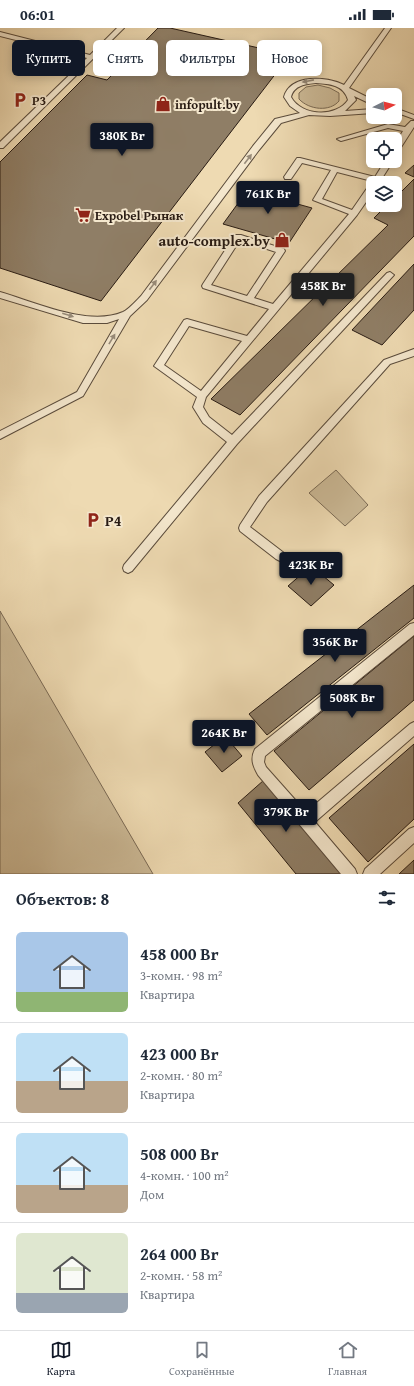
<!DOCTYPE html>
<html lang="ru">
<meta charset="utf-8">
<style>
:root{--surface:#fff;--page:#f2f2f3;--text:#1f2937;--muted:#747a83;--line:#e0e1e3;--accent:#111827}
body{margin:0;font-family:"Gentium Book Plus",serif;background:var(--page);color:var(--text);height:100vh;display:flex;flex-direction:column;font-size:15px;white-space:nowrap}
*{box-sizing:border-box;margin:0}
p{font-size:13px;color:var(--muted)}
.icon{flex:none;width:22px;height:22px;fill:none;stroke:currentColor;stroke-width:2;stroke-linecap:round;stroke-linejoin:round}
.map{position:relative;height:846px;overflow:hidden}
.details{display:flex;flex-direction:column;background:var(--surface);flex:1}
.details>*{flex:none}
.banner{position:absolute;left:12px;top:12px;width:390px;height:36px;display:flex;gap:8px}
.needle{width:26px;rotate:84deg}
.controls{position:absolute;left:366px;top:60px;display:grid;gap:8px}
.controls a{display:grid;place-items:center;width:36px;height:36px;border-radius:6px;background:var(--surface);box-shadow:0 2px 10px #0003;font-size:20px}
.price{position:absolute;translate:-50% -34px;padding:0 9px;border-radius:4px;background:var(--accent);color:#fff;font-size:13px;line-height:26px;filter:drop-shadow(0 1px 2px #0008)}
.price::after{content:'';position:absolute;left:50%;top:24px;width:12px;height:9px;margin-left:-6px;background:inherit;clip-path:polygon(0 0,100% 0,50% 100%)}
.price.on{background:#222;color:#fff}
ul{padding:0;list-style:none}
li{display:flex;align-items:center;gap:12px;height:100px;padding:0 16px}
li+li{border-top:1px solid var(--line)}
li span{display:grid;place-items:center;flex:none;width:112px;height:80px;border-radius:6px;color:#555}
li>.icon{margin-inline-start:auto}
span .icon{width:48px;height:48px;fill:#fffc;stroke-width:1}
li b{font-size:17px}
h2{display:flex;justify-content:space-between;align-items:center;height:48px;padding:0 16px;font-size:17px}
.chip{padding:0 14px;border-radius:6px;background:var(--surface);box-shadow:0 2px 10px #0003;font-size:14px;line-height:36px}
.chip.on{background:var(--accent);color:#fff}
.status{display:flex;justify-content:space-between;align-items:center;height:28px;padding:0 20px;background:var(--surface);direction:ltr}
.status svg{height:11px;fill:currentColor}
.dock{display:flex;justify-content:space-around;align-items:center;height:56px;border-top:1px solid var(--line);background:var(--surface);font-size:11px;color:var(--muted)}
.dock a{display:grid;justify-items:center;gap:2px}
.dock .on{color:var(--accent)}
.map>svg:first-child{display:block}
.green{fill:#ccba97;stroke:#7a6a55}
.building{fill:#8f7e66;stroke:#281b13}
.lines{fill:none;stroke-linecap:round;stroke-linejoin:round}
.lane-casing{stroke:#5a4b3b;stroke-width:2}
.lane{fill:#f4e7cd;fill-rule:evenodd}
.oneway{fill:#988b79}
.labels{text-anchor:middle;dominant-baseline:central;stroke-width:4;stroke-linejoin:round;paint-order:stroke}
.far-poi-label{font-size:13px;font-weight:bold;fill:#281b13;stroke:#f4e7cd;text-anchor:start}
.poi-label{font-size:15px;font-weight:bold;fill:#281b13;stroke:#f4e7cd;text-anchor:end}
</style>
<div class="status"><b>06:01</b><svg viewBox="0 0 49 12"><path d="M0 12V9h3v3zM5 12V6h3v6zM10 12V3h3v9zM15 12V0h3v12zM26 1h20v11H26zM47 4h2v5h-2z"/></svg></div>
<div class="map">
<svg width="414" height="846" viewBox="0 0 414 846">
<rect width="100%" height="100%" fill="#eedab2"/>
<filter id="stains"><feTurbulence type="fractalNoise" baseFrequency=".005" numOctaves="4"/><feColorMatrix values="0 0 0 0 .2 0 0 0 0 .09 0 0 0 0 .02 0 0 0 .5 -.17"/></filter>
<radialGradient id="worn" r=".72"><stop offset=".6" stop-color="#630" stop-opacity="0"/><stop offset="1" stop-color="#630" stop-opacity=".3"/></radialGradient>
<path class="green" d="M318 57 330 60 339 65V73C330 84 309 82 299 71V65L306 59Z
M336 442 368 477 345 498 309 465Z
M0 583 153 846H0Z"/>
<path class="building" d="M158 0H170L290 27 101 273 0 240V134L87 47 107 52Z
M414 137V149L405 145Z
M414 151V208L240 387 211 371 388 197 374 190 387 177H395V170Z
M252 156 277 162 272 169 312 180 289 215 223 196Z
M414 236V282L382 317 352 302Z
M311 538 334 557 311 578 288 558Z
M414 557V590L267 707 249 686Z
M414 608V672L309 762 274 723Z
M225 708 242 728 222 744 205 724Z
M414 716V791L368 834 329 790Z
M264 752 343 846H296L238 775Z
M414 832V846H399Z"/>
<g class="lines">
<defs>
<path id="lane" d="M117 0H124L3 120H0V114L87 30 0 8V4L90 27Z
M385 0H391L349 60 373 72V77L354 68 356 72 345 83 373 81V85L330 88 309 87 281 95 259 122 147 272 130 288 83 368 0 411V403L77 364 119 291 107 295H83L0 270V264C35 274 88 299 123 284 129 281 136 273 141 268L253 118 275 91 300 85 290 78 284 69C290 46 327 48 344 57ZM316 55C330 56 344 57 348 72 336 90 301 88 291 69 294 57 306 56 316 55Z
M395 80 414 87V91L395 84Z
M411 93H414V99L398 124H395V116L403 103 388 100 341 113 337 111 388 96 405 99Z
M297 130H300L375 149 385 133H393L379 155H373V164L357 187 206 369 203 379 209 389 232 407 387 245 390 244 394 247 237 416 132 543 128 545 124 543 123 540 124 537 227 414 203 395 193 379 197 369 154 338 184 292 187 291 247 308 269 281 203 260 202 258 203 256 235 207H241L284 221 285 223 254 270 273 276 349 186 313 172 331 142 302 135 291 151H285L284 149ZM337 144 372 153 352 182 322 171ZM240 212 276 224 247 268 211 257ZM189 298 242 313 201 363 164 337Z
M414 321V328L390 336 267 474 250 499 284 525 285 528 284 531 280 533 276 531 240 503 239 500 240 497 259 468 384 332Z
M414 595V607L265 728 264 734 266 739 306 784 410 696 414 694V708L315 794 355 841 357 846H341L258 747C253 738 250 731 255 721L410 596Z
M414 799V815L380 846H363L365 841 409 801Z"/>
</defs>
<use href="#lane" class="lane-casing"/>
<use href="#lane" class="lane"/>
</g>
<defs><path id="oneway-solid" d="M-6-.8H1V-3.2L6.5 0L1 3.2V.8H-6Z"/></defs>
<g class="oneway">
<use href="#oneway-solid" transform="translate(308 53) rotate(169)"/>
<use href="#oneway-solid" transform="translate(248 131) rotate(-53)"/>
<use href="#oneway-solid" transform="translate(153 257) rotate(-53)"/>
<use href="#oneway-solid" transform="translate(68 287) rotate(17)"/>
<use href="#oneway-solid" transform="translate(112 311) rotate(-59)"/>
</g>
<defs>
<symbol id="parking-bare" viewBox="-9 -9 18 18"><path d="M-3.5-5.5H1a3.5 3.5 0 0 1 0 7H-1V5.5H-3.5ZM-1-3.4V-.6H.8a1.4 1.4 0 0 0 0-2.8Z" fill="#8f2418" stroke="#f4e7cd" stroke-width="2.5" paint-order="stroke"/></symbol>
<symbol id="shop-bare" viewBox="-9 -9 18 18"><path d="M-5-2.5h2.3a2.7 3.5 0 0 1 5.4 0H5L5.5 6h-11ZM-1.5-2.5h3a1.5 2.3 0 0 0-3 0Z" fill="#8f2418" stroke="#f4e7cd" stroke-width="2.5" paint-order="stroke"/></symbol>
<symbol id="supermarket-bare" viewBox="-9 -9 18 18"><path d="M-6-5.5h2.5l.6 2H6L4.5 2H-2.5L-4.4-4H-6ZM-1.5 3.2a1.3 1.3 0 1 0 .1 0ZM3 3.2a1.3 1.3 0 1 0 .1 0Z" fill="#8f2418" stroke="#f4e7cd" stroke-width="2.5" paint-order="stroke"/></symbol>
</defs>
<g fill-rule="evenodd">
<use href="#parking-bare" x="9" y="61" width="22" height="22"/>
<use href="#shop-bare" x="152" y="65" width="22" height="22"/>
<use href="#supermarket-bare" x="72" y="176" width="22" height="22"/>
<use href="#shop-bare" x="271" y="201" width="22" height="22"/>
<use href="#parking-bare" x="82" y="481" width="22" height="22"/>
</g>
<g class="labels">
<g class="far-poi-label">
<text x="32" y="72">P3</text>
<text x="175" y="76">infopult.by</text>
<text x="95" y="187">Expobel Рынак</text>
</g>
<g class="poi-label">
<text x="270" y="212">auto-complex.by</text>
<text x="105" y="492" text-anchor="start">P4</text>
</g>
</g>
<rect width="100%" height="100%" filter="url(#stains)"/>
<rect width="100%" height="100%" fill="url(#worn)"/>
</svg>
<div class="controls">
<a><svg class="needle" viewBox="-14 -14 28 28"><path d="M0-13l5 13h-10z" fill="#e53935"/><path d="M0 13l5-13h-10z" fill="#747a83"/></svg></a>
<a><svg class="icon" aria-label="locate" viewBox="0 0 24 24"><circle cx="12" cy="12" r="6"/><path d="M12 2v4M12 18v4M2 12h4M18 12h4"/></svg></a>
<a><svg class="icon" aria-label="layers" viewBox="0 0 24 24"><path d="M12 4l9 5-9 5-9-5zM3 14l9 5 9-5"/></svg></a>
</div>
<b class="price" style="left:122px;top:129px">380K Br</b>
<b class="price" style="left:268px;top:187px">761K Br</b>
<b class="price on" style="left:323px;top:279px">458K Br</b>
<b class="price" style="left:311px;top:558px">423K Br</b>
<b class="price" style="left:335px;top:635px">356K Br</b>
<b class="price" style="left:352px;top:691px">508K Br</b>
<b class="price" style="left:224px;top:726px">264K Br</b>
<b class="price" style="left:286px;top:805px">379K Br</b>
<div class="banner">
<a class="chip on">Купить</a>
<a class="chip">Снять</a>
<a class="chip">Фильтры</a>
<a class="chip">Новое</a>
</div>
</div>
<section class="details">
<h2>Объектов: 8<svg class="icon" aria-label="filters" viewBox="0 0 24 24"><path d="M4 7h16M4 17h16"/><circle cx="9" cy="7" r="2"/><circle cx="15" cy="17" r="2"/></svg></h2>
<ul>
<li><span style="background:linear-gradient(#a9c7e8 75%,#8fb573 0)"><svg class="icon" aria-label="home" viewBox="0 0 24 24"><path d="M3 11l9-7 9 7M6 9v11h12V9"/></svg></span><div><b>458 000 Br</b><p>3-комн. · 98 m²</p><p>Квартира</p></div></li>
<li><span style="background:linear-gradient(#bfe0f5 60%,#b9a48a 0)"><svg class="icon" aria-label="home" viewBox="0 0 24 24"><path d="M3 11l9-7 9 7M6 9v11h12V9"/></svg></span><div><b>423 000 Br</b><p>2-комн. · 80 m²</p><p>Квартира</p></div></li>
<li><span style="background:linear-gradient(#bfe0f5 65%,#b9a48a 0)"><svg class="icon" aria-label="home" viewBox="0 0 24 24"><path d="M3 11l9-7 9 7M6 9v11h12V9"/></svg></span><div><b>508 000 Br</b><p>4-комн. · 100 m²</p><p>Дом</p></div></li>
<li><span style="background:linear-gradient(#dfe7d0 75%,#9aa5b1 0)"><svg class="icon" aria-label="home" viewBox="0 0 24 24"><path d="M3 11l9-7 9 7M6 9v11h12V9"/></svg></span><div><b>264 000 Br</b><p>2-комн. · 58 m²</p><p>Квартира</p></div></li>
</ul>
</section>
<nav class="dock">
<a class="on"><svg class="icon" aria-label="map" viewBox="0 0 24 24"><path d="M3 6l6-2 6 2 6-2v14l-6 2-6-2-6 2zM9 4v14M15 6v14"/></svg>Карта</a>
<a><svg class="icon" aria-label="saved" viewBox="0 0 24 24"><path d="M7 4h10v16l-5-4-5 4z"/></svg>Сохранённые</a>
<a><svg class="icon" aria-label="home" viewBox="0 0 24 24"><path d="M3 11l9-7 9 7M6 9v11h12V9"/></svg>Главная</a>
</nav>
